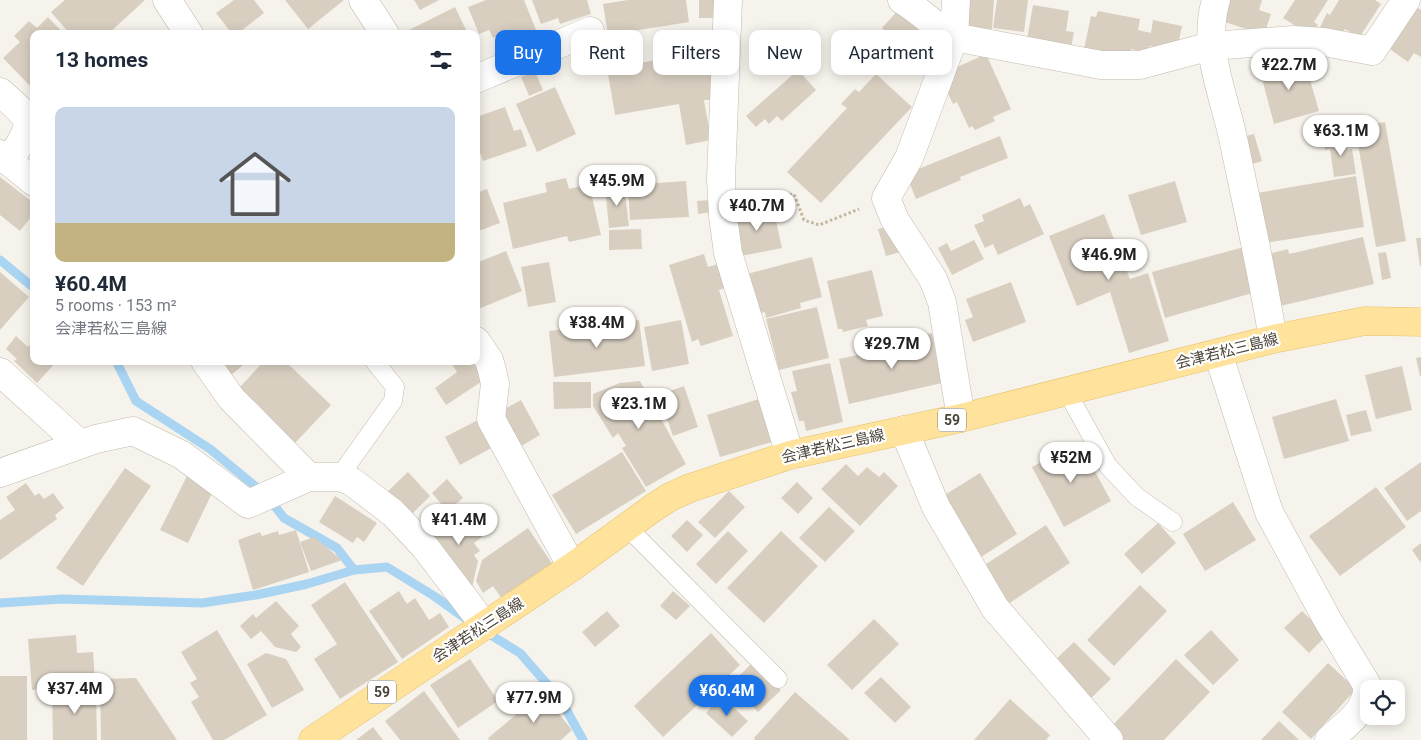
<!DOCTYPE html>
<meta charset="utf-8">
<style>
:root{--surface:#fff;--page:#f6f6f7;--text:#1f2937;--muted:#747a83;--line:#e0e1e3;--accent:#1a73e8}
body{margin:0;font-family:Roboto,"Noto Sans JP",sans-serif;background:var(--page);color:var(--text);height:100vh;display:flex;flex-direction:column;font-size:19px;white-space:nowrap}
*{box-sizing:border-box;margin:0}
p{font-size:16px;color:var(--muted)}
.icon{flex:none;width:28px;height:28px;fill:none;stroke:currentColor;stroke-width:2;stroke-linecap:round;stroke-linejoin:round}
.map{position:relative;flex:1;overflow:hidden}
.drawer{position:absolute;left:30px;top:30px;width:450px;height:335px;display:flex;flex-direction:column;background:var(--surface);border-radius:10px;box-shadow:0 2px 12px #0003}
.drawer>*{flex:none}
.hud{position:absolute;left:495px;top:30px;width:475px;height:45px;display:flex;gap:10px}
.tools{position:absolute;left:1360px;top:680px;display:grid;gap:10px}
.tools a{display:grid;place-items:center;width:45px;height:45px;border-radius:10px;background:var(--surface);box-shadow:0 2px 12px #0003;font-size:25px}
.price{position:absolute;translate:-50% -42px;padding:0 11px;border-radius:18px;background:#fff;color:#222;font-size:16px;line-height:32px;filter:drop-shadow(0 1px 2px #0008)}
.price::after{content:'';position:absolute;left:50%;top:30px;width:15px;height:11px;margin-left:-8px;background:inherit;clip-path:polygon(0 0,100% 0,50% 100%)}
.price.current{background:var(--accent);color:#fff}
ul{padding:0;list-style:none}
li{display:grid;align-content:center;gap:10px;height:265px;padding:0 25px}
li+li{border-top:1px solid var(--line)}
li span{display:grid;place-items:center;height:155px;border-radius:10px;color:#555}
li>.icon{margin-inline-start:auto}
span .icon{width:90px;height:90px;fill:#fffc;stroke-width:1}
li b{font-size:21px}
h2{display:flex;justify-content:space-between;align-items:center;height:60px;padding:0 25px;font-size:21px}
.tag{padding:0 18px;border-radius:10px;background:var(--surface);box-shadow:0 2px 12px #0003;font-size:18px;line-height:45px}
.tag.current{background:var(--accent);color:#fff}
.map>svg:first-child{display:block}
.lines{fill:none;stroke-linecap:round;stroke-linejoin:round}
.stream{stroke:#a9d4f2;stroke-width:9}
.building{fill:#d8cfc1}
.lane-casing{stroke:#c2bbae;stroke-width:19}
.street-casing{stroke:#c2bbae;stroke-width:29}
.primary-casing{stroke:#e6c16a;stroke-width:29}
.path{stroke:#c4b79f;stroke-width:3;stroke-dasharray:2.5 2.5;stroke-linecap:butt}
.lane{stroke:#fff;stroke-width:18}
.street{stroke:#fff;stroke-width:28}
.primary{stroke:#ffe39c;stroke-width:28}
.labels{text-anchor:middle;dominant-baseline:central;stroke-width:4.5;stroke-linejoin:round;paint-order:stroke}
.shield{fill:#fff;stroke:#817c74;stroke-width:1}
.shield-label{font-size:14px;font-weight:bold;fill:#4b4439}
.street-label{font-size:15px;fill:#4b4439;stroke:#fff}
</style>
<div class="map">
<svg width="1421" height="740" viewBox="0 0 1421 740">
<rect width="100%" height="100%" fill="#f6f3ec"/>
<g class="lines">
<path class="stream" d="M0 260 34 288
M116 361 136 401 210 449 267 496 284 518 337 548 354 570 387 567 434 596 469 621
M0 603 62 599 202 603 256 595 307 584 354 570
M484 631 520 653 561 700 583 740"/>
</g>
<path class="building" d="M65 0H145L108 34H70L51 12Z
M234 0H254L264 13 237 34H232L216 13Z
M285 0H344L308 29Z
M414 0H439L420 10Z
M486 0H524L536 30 508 42 504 33 493 38 489 30 479 34 468 7Z
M532 0H587L591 14 560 24 558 18 541 24Z
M628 0H686L689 22 608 35 603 4Z
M699 0H717L716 18H699Z
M968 0H994L992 29 966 27Z
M997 0H1028L1024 32 993 28Z
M1224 0H1262L1259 10 1271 14 1264 35 1222 21Z
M1295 0H1328L1314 22 1318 25 1312 36 1283 18Z
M1339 0H1375L1381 4 1359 38 1345 29 1339 37 1320 27 1327 13 1330 15Z
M1412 4 1421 10V57L1414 53 1408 62 1384 45Z
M1033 5 1069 11 1066 31 1074 32 1070 53 1026 45Z
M455 7 468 34H411L409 30Z
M901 7 933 41 911 66 883 41 889 34 882 28Z
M1098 11 1140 19 1138 30 1151 33 1153 20 1182 26 1178 45 1166 43 1165 49 1149 46 1148 53 1131 49 1129 58 1084 49 1091 16 1096 17Z
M48 17 64 34H34V90L3 58 20 42 14 36 29 21 37 28Z
M714 51 713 100H704L711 140 686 145 679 104 615 115 607 68Z
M986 54 1011 109 993 117 995 121 975 130 972 126 969 128 957 102 953 104 943 83 944 73Z
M1304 59 1319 111 1274 124 1260 71Z
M798 70 816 90 782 121 777 116 769 124 765 119 756 127 746 116Z
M535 71 543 90 529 96 521 77Z
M876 74 912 107 821 203 787 172 847 108 841 104 855 89 859 92Z
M555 87 576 134 537 152 516 104Z
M505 107 514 131 521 129 527 146 483 161 476 141V117Z
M1385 122 1406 241 1376 247 1355 127Z
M1254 134 1262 161 1246 166 1238 138Z
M1000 136 1008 158 960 177 961 180 916 199 906 174Z
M1345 136 1347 150 1352 149 1356 174 1334 177 1330 149 1325 150 1324 139Z
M1356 176 1364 227 1260 244 1251 194Z
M0 177 34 203V213L20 231 0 215Z
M566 178 569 189 589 184 601 235 569 242 567 236 513 249 503 203 547 192 545 183Z
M686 181 689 217 630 220 628 185Z
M1175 181 1187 222 1141 235 1128 195Z
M624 185 629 226 609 228 605 187Z
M487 189 500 223 476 232V193Z
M1020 198 1024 207 1030 204 1044 234 998 255 993 244 985 248 974 225 984 221 982 215Z
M710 200 711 212 698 214 697 201Z
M773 207 782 248 741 256 732 216Z
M1104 214 1130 279 1148 273 1169 341 1129 353 1110 292 1077 306 1049 236Z
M892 225 900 252 886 256 878 229Z
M641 229 642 249 609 250V230Z
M1363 237 1374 284 1276 307 1264 255 1288 249 1289 254Z
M1416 238H1421V266H1420Z
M974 240 984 259 952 275 938 248 947 243 951 251Z
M1244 247 1256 292 1165 318 1152 272Z
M506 251 522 291 476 310V263Z
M1386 252 1391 278 1382 280 1378 253Z
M704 254 708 267 721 263 728 287 719 290 733 336 701 346 698 339 692 342 669 265Z
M812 257 822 297 800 303 801 308 766 318 765 312 754 315 743 275Z
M549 262 556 302 528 307 521 267Z
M872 270 883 316 866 320 868 326 843 332 842 329H838L827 281Z
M0 272 29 297 0 330Z
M1011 282 1026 322 973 342 965 320 973 317 966 299Z
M817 307 829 358 779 370 766 319Z
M639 320 645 366 554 377 549 331Z
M681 320 689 364 652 371 644 327Z
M932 333 942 383 849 404 839 359 894 347 893 342Z
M16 336 28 347 34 340V361H57L37 383 14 361 17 359 6 349Z
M1421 357V376H1420L1416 358Z
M224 361H248L230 376 220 364Z
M264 361H285L331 405 295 443 239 388Z
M450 361H472L484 380 446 405 435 388 457 372Z
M830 363 843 422 806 431 804 421H799L791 392 797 391 792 371Z
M1402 366 1412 410 1376 419 1365 375Z
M640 381 686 464 646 487 622 448 626 446 618 433 613 438 593 406V394L620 383Z
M553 382H591V408L554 409Z
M684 386 698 427 673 436 659 395Z
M759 399 772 442 720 457 707 415Z
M1336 399 1349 441 1284 459 1272 417Z
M521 400 540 435 516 449 497 413Z
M1366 410 1372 431 1351 436 1346 415Z
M478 420 493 447 460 465 445 437Z
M1079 442 1111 501 1064 527 1032 467Z
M622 452 646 491 576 534 552 495Z
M1421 462V511L1407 521 1384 488Z
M846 464 858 476 867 467 879 477 884 472 898 486 860 526 821 489Z
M125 468 151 486 83 586 56 568Z
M189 472 216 485 188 543 160 530Z
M408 472 430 496 409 517 386 493Z
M980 473 1017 534 981 557 943 496Z
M447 479 463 498 447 511 432 493Z
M797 482 813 498 798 514 781 498Z
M26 483 35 496 39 493 44 499 53 493 64 508 55 515 57 519 0 560V520L15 510 6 497Z
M1376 487 1406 527 1340 576 1309 536Z
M729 491 745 507 715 538 698 522Z
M335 496 377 523 364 542 357 537 353 543 319 522Z
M1233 502 1256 540 1205 571 1183 534Z
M829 507 855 531 825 562 799 538Z
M461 509 483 536 474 543 480 551 474 555 478 561 471 592 427 538Z
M687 520 703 535 687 552 671 536Z
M1158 523 1176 543 1142 574 1124 554Z
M1046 525 1070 563 1008 604 983 566Z
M528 528 553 565 502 599 493 586 483 593 476 581 482 560Z
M296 530 309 572 253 590 238 540 260 532 262 536 278 531 279 535Z
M728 531 748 551 716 584 696 564Z
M781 531 818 566 764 623 727 588Z
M314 537 342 560 311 571 300 542Z
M1421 543V563L1412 550Z
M345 582 398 662 340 699 314 659 337 644 311 605Z
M1140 585 1167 611 1114 666 1087 640Z
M399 591 407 604 415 598 429 620 440 613 449 627 402 659 369 611Z
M673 591 690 606 676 620 660 606Z
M276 601 299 626 291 634 301 647 296 652 275 647 261 631 251 639 240 626 253 614 256 618Z
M607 611 620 626 595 647 582 632Z
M1302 611 1327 635 1309 653 1284 628Z
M874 619 899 644 852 690 827 665Z
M217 630 267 715 224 740H213L191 702 199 697 190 683 197 679 181 652Z
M1211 630 1239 660 1213 685 1184 655Z
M711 633 740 665 663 737 634 706Z
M76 635 77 653 93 652 95 681 77 682V686L32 690 28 639Z
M1074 642 1111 679 1089 700 1052 663Z
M266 653 286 659 304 690 272 708 247 664Z
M470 659 498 701 458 728 430 685Z
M1176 659 1210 692 1164 740H1122L1110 728Z
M753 662 781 690 758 712 731 684Z
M1328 663 1356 689 1311 739 1282 712Z
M0 676H27V740H0Z
M881 677 911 707 895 723 864 693Z
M136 678 177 740H101L100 679Z
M96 690 97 740H53L52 691Z
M424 691 460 740H400L385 721Z
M795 692 850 740H755L754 738Z
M542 693 572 730 561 740H489L488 738Z
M721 696 748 721 732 737 706 713Z
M1010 699 1050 735 1046 740H974Z
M1279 721 1299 740H1261Z
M373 727 383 740H356Z"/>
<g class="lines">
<defs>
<path id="lane" d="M1067 392 1108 466 1137 497 1173 522
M339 477 393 401 395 387 374 361
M627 527 778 679"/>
<path id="street" d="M167 0 189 34
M363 0 385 34
M728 0 721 179 723 216 728 253 790 455
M902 0C920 10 934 27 954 37L1101 65H1140L1211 46 1293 40 1324 42 1372 51 1406 0
M956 0 954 37 909 158 886 198 895 220 933 279 942 302 961 418
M1216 0C1202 47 1223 92 1233 138 1247 205 1262 271 1273 339
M476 79 590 31
M0 92C37 124 33 121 9 162
M0 154 34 182
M476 341 489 360 492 370 495 384 491 419 572 567
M1218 353 1269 512 1327 619 1367 685C1369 710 1346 724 1329 740
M205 361 231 398 309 477
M0 372 80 444
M904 430 936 507 995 608 1109 740
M0 473 96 439 133 431 182 455 248 504 309 477H339L351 481 393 513 425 547 485 626"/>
<path id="primary" d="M313 740 572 567 653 508 670 497 690 488 790 455 961 418 1273 339 1365 321 1421 322"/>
</defs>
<use href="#lane" class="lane-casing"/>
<use href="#street" class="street-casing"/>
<use href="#primary" class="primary-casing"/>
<path class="path" d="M750 201 794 194 804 220 819 225 859 209"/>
<use href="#lane" class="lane"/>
<use href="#street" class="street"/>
<use href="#primary" class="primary"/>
</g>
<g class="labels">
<g class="shield">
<rect x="938" y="408.5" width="28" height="23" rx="4"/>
<rect x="368" y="680.5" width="28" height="23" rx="4"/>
</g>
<g class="shield-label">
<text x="952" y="420">59</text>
<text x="382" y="692">59</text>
</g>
<g class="street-label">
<text transform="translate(1227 351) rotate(-14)">会津若松三島線</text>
<text transform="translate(833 446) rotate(-13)">会津若松三島線</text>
<text transform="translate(478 630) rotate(-33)">会津若松三島線</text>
</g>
</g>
</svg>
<div class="tools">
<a><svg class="icon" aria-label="locate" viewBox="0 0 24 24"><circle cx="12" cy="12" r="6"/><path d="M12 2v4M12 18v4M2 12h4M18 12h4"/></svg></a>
</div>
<b class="price" style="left:1289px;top:91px">¥22.7M</b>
<b class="price" style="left:1341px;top:157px">¥63.1M</b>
<b class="price" style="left:617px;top:207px">¥45.9M</b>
<b class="price" style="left:757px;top:232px">¥40.7M</b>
<b class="price" style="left:1109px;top:281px">¥46.9M</b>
<b class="price" style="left:597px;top:349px">¥38.4M</b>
<b class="price" style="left:892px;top:370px">¥29.7M</b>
<b class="price" style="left:639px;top:430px">¥23.1M</b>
<b class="price" style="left:1071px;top:484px">¥52M</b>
<b class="price" style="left:459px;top:546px">¥41.4M</b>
<b class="price" style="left:75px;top:715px">¥37.4M</b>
<b class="price current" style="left:727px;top:717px">¥60.4M</b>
<b class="price" style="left:534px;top:724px">¥77.9M</b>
<div class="hud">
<a class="tag current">Buy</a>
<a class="tag">Rent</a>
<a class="tag">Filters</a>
<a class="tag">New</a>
<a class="tag">Apartment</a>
</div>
<section class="drawer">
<h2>13 homes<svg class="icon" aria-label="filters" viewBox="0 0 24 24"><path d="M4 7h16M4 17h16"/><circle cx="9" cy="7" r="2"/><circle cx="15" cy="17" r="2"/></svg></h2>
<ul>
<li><span style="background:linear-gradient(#c9d6e8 75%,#c2b280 0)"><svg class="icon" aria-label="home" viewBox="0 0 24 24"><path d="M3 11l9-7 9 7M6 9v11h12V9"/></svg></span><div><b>¥60.4M</b><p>5 rooms · 153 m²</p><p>会津若松三島線</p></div></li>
</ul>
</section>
</div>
